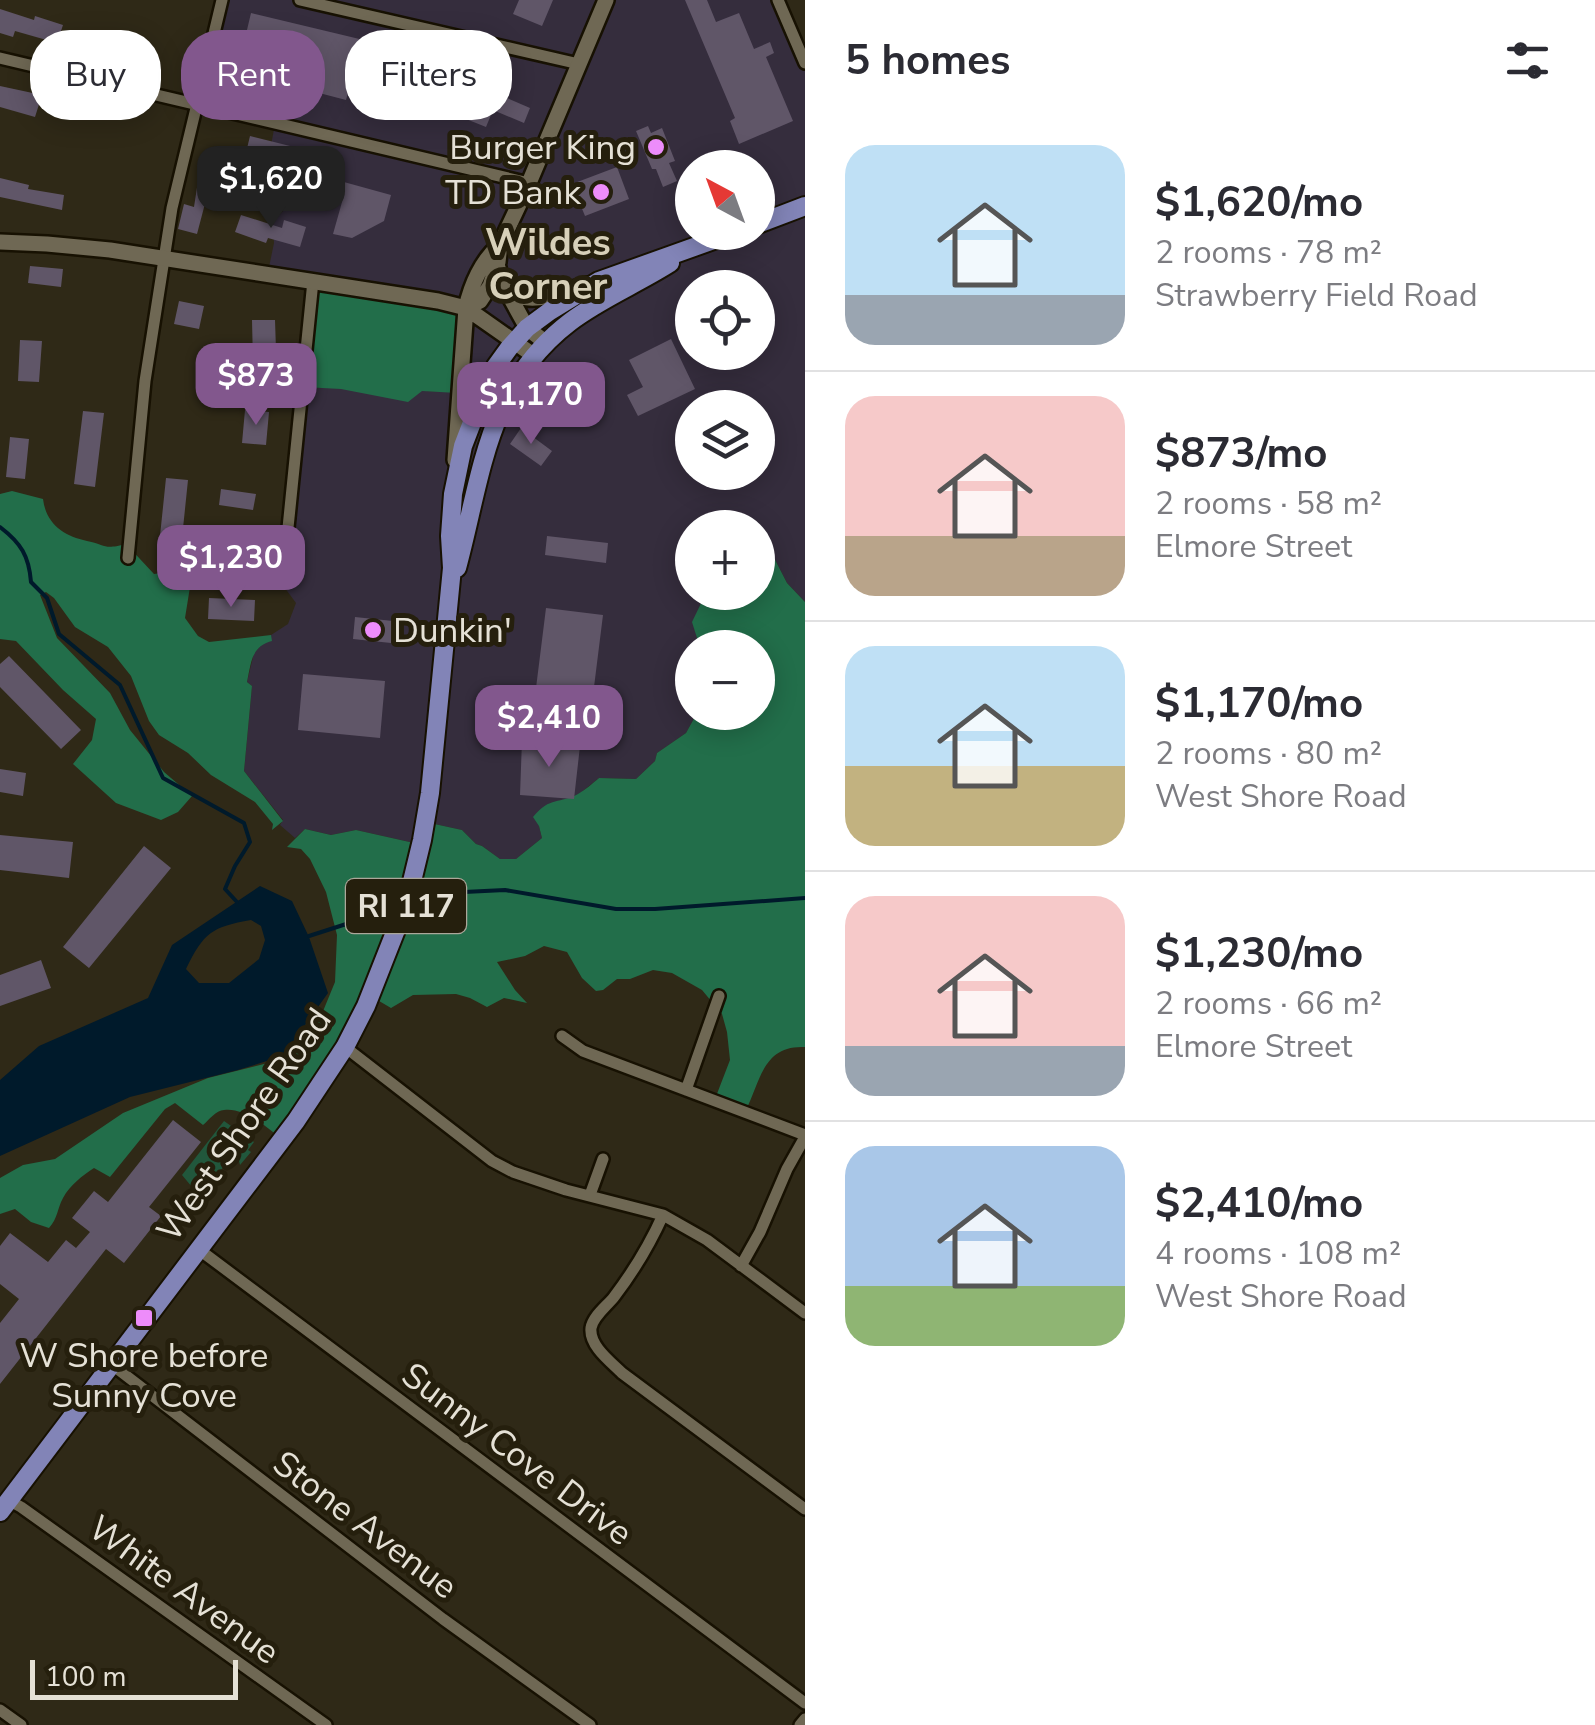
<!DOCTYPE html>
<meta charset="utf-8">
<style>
:root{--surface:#fff;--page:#f7f7f7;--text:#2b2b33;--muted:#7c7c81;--line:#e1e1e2;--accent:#82578d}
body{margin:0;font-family:"Nunito Sans",sans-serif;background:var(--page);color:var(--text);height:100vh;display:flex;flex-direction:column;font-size:38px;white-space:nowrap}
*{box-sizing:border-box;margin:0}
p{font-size:32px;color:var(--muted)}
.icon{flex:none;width:55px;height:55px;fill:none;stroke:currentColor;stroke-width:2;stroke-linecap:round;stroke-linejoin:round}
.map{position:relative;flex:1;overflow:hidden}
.sheet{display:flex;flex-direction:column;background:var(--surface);width:790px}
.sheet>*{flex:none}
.guide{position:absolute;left:30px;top:30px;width:625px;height:90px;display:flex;gap:20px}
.needle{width:65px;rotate:319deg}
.buttons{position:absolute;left:675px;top:150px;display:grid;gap:20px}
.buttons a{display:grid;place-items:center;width:100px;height:100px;border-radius:50%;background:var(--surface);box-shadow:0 5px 25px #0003;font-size:50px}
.scale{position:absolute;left:30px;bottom:25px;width:208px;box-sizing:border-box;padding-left:10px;border:5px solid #e5e1d6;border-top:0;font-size:28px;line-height:35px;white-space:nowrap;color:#e5e1d6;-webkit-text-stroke:8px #251f0d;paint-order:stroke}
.price{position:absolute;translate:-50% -85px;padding:0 22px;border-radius:20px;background:var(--accent);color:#fff;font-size:32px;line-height:65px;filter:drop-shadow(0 2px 5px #0008)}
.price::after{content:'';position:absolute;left:50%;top:60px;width:30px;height:22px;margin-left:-15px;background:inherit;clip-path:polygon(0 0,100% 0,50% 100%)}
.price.current{background:#222;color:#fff}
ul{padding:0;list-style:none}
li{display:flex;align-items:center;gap:30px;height:250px;padding:0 40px}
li+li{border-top:2px solid var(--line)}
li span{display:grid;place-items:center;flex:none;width:280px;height:200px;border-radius:30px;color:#555}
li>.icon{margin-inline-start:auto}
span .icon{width:120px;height:120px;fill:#fffc;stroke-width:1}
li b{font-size:42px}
h2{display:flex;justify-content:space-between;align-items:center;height:120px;padding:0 40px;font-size:42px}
.pill{padding:0 35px;border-radius:40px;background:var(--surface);box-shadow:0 5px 25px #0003;font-size:35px;line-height:90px}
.pill.current{background:var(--accent);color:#fff}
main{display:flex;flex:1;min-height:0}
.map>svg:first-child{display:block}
.commercial{fill:#352d3d;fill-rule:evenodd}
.green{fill:#21573c}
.forest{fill:#226e4a}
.water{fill:#001a2b;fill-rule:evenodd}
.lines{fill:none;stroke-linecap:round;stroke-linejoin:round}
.stream{stroke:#001a2b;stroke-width:4}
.building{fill:#605668}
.street-casing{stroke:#171102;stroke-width:16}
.secondary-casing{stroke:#171102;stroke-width:20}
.primary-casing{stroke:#171102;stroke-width:22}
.street{stroke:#6f6854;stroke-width:11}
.secondary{stroke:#6f6854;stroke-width:15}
.primary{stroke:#8284b7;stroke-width:18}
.poi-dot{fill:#ed8cfa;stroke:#251f0d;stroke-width:4}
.labels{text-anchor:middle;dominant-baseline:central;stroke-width:10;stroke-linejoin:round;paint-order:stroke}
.shield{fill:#251f0d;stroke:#aba79a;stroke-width:2.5}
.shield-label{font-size:32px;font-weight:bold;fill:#e5e1d6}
.poi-label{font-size:35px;fill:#e5e1d6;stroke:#251f0d;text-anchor:end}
.street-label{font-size:35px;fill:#e5e1d6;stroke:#251f0d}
.neighbourhood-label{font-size:38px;font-weight:bold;fill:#d7d0b9;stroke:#251f0d}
</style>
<main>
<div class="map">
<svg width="805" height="1725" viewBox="0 0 805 1725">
<rect width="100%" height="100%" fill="#2f2917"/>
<path class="commercial" d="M221 0H779L801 48 805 47V602L787 583 767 544H758V528H692V592L706 593 693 622 697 637 703 647 692 648V712L697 713 686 733 657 753 655 761 636 779 599 778 539 826 542 838 516 859H500L482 846 476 844 462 830 430 823 423 845 356 830 331 835 305 829 295 838 280 825 283 820 244 771 252 686 247 682 254 653 263 643 271 641V635L288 624 296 603 282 584 303 387 457 392 474 310 268 272 274 243 273 221 284 210 291 209 282 196 272 191 257 194 245 193 254 178 255 170 269 156 275 124 198 105ZM692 168H758V232H692ZM692 288H758V352H692ZM692 408H758V472H692Z"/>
<path class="green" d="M224 1121 254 1142 248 1150 251 1152 240 1165 238 1157 226 1164 203 1191 196 1185 192 1187 182 1175Z"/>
<path class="forest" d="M312 283 471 307 457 393 422 391 408 402 341 389 303 387Z
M12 491 43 499C46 524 64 536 87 541 107 545 103 550 126 544L154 574 190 569 204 555 207 527C225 538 262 541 284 543L280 563 244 574H208L190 587 185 618 198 636 209 642 271 635 272 641C251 646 251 664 247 682L252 686 244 771 283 821 272 830 273 824 255 802 211 775 188 753 159 735 149 721 131 676 108 647 75 627 54 598 46 592 40 595 57 638 110 693 130 730 164 772 192 796 178 812 161 820 116 803 73 764 92 740 96 719 63 690 16 641 0 639V494Z
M758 544H767L787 583 805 602V1047C763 1045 761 1080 746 1110L715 1099 730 1060 727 1032 722 1014 702 990 672 973 653 970 630 979H617L603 990 596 991 582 978 567 952 544 946 525 956 497 962 515 990 527 1003 504 998 487 1007 470 998 456 994 413 995 391 1008 374 998 283 1140C267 1127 244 1107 224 1110 216 1110 209 1120 203 1125L175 1103 165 1109 110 1177 94 1168C82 1176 70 1185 63 1198 57 1209 58 1218 49 1228L31 1222 15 1209 0 1214V1178L23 1165 55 1159 123 1113 208 1078 280 1060 304 1040 319 1021 335 982 337 935 326 892 310 859 301 849 287 847 305 829 331 835 356 830 423 845 430 823 462 830 476 844 482 846 500 859H516L542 838 539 826 533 817C550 796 560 804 578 794 585 790 593 783 599 778L636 779 655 761 657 753 686 733 697 713 758 712V648L703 647 697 638 692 622 706 593 758 592Z"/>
<path class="water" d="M260 886 292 901 309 937 328 993 283 1056 238 1070 130 1097 0 1156V1080L39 1046 148 998 172 945ZM251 920 261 926 265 940 259 959 229 983H199L186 969C204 932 212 927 251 920Z"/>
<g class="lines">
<path class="stream" d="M0 527C21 543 29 556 31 582L47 598 59 634 120 685 163 778 244 823 250 842 235 866 225 889 237 902
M413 903 464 892 505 890 616 909H655L805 898
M309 936 399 907"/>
</g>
<path class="building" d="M519 0H553L542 26 513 14Z
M685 0H707L716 22 739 13 754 49 770 42 774 53 766 57 793 121 739 144 730 121 735 118Z
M0 9 34 20 35 16 63 25 57 43 15 31 13 37 0 33Z
M251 13 372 42 363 77 353 74 346 100 300 88 306 63 275 55 270 81 228 73 233 49 242 51Z
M411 53 473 65 470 82 530 108 524 123 493 110 486 127 466 119 475 98 440 91 433 120 379 106 385 82 405 87Z
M0 86 42 95 35 117 0 107Z
M648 126 651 133 662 128 675 161 669 163 677 181 663 187 656 169H652L636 131Z
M250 136 338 158 333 179 391 195 384 221 352 238 333 234 344 195 242 169Z
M617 167 629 199 585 216 572 184Z
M200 168 217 171 213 197 207 196 197 234 178 229 184 204 194 207Z
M0 178 29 185 28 189 64 195 62 210 0 197Z
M241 215 282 228 284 220 306 227 300 247 268 238 266 243 235 232Z
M30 266 63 269 61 287 28 283Z
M179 301 204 306 199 329 174 324Z
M252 320H275L276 350H274L266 391 245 387 250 363H253Z
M671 339 695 389 638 416 627 395 643 387 629 360Z
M20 340 42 341 39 382 18 381Z
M578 372 587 380 580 388 587 401 570 420 561 412 558 417 544 406 565 380 568 383Z
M245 410 269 412 266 445 242 443Z
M83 411 104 413 95 487 74 484Z
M521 428 552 451 541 466 510 444Z
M10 437 29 439 25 479 6 477Z
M166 478 188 480 182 538 160 536Z
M221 489 256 494 253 510 219 505Z
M547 536 608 543 606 563 545 555Z
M209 598 255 600 254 621 208 619Z
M546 608 603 615 593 695 536 688Z
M355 617 393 621 391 643 353 639Z
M9 656 81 730 61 749 0 687V664Z
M303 674 385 681 380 738 298 730Z
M522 740 580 746 574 799 520 795Z
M0 769 26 773 23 796 0 792Z
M0 835 73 842 69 878 0 870Z
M144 846 171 868 89 968 63 947Z
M41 960 51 988 0 1006V975Z
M173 1120 201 1142 149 1207 161 1216 124 1263 106 1249 0 1384V1323L19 1299 0 1284V1246L10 1233 48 1262 66 1240 76 1248 90 1232 72 1218 94 1191 108 1202Z"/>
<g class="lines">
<defs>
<path id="street" d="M300 0 579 64
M778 0 805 63
M0 58 529 183
M128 558 145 381 172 208 222 0
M283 577 313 281
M562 1036 583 1051 805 1135
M345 1047 492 1161 513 1172 566 1190 663 1215 707 1240 805 1313
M686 1090 719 996
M590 1195 603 1159
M663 1215C650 1244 633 1272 614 1297 607 1306 593 1316 591 1328 589 1346 611 1362 622 1373L805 1509
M197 1248 805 1703
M741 1266 760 1232 787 1169 805 1137
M111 1364 443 1619 590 1725
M8 1500 21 1507 326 1725
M0 1710 21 1725
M800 1725 805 1719"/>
<path id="secondary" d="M0 242 47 244 110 250 438 301 466 308 533 355
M498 267 499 277 527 328 545 342
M507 292C534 306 558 293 586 285
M466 308 480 301 490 286 498 262 500 245 529 183 606 0
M455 460 466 308C471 285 482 260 500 245"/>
<path id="primary" d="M758 224 805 206
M457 568C482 475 487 385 570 322 600 299 637 284 670 263
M0 1512 296 1121 345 1047 366 1006 407 902 422 840 430 793 452 568 450 536 453 494 463 446 486 386 496 366 509 348 527 328 550 311 599 281 736 232"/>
</defs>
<use href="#street" class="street-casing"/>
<use href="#secondary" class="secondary-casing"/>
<use href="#primary" class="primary-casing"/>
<use href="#street" class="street"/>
<use href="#secondary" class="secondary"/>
<use href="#primary" class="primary"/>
</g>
<g class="poi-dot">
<circle cx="656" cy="147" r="10"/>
<circle cx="601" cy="192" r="10"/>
<circle cx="373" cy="630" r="10"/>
<rect x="134" y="1308" width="20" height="20" rx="5"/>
</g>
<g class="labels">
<rect class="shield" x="346" y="879" width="120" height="54" rx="8"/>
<g class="shield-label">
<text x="406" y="906">RI 117</text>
</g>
<g class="poi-label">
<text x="636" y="147">Burger King</text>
<text x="581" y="192">TD Bank</text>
<text x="393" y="630" text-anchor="start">Dunkin'</text>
<text x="144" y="1355" text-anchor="middle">W Shore before<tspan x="144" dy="40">Sunny Cove</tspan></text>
</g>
<g class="street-label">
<text transform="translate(244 1125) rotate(-55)">West Shore Road</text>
<text transform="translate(517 1454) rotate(37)">Sunny Cove Drive</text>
<text transform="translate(365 1525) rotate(37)">Stone Avenue</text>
<text transform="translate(184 1590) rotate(36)">White Avenue</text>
</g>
<g class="neighbourhood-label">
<text x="548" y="242">Wildes<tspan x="548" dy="44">Corner</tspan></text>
</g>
</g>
</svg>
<div class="buttons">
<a><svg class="needle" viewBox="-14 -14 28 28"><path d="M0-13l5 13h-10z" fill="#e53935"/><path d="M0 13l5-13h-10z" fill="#7c7c81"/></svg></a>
<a><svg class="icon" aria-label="locate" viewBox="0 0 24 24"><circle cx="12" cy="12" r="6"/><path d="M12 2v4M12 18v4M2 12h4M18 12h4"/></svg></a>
<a><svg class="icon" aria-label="layers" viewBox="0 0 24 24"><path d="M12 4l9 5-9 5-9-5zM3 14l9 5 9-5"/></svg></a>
<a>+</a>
<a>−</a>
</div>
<div class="scale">100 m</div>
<b class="price current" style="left:271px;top:231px">$1,620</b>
<b class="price" style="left:256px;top:428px">$873</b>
<b class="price" style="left:531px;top:447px">$1,170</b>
<b class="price" style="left:231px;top:610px">$1,230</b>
<b class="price" style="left:549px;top:770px">$2,410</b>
<div class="guide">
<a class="pill">Buy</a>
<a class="pill current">Rent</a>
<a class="pill">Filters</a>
</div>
</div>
<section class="sheet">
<h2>5 homes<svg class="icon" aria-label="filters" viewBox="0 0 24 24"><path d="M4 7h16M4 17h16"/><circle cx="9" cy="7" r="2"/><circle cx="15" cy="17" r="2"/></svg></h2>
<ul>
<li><span style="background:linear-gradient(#bfe0f5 75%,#9aa5b1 0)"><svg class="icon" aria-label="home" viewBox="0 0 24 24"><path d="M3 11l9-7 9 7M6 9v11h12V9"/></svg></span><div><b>$1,620/mo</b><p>2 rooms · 78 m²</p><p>Strawberry Field Road</p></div></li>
<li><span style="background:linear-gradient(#f6c9c9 70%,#b9a48a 0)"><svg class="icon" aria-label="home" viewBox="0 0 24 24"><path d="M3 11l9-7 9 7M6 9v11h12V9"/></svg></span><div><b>$873/mo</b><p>2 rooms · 58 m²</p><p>Elmore Street</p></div></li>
<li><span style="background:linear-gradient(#bfe0f5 60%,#c2b280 0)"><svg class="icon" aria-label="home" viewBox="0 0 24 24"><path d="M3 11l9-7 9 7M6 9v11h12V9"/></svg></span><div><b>$1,170/mo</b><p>2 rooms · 80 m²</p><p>West Shore Road</p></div></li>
<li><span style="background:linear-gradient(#f6c9c9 75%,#9aa5b1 0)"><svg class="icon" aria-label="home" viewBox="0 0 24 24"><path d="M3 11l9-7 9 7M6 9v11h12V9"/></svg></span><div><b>$1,230/mo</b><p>2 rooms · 66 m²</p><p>Elmore Street</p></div></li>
<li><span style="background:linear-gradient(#a9c7e8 70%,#8fb573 0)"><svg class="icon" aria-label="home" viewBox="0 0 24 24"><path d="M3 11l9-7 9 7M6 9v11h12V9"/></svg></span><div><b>$2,410/mo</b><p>4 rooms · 108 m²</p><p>West Shore Road</p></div></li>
</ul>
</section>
</main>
